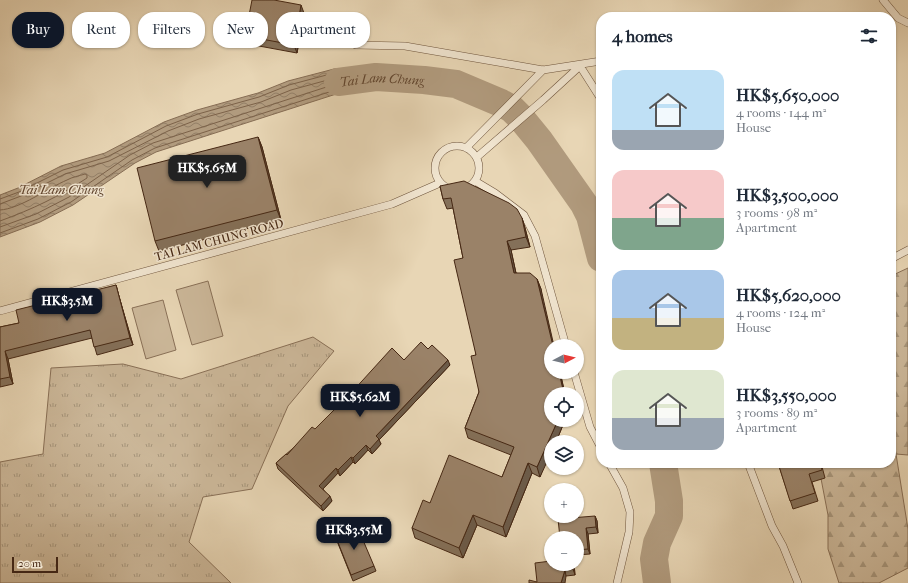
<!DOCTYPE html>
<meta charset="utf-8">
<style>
:root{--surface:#fff;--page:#f2f2f3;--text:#1f2937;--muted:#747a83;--accent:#111827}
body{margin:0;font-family:"IM FELL French Canon",serif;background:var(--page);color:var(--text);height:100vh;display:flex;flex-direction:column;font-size:15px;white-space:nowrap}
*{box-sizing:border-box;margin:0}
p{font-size:13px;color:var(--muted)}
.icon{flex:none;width:22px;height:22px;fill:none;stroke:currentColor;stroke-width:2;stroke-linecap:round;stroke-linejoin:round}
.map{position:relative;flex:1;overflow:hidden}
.details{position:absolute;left:596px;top:12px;width:300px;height:456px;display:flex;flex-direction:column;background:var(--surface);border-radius:16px;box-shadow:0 1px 3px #0004}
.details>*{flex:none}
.top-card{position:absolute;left:12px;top:12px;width:380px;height:36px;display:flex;gap:8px}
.needle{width:26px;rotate:83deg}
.tools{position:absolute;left:544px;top:339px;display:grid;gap:8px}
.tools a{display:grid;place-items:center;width:40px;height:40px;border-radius:50%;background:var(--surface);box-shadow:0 1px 3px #0004;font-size:20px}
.scale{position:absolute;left:12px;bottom:10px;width:46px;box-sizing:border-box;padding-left:4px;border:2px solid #462814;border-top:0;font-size:11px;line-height:14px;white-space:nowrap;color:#462814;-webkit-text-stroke:3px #f0e4cf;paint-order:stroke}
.price{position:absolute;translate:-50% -34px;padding:0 9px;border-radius:8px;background:var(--accent);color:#fff;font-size:13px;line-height:26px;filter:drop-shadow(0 1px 2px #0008)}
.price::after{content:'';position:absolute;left:50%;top:24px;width:12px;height:9px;margin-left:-6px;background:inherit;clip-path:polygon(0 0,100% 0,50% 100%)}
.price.selected{background:#222;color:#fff}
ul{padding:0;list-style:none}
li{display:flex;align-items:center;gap:12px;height:100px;padding:0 16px}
li span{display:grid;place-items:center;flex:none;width:112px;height:80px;border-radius:12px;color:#555}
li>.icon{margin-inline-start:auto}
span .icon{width:48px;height:48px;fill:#fffc;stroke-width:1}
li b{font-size:17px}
h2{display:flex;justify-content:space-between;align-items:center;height:48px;padding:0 16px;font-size:17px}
.chip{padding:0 14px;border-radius:16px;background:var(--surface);box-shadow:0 1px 3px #0004;font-size:14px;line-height:36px}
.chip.selected{background:var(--accent);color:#fff}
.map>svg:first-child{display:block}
.grass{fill:url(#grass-tufts);stroke:#897057}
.forest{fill:url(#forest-firs);stroke:#897057}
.pitch{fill:#ccb89a;stroke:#897057}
.water{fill:url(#water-waves);stroke:#866d54}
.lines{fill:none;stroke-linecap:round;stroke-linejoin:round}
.shore{stroke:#7c6249;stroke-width:1}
.river{stroke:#b19b7e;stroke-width:28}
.lane-casing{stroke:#6e543c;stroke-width:8}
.lane{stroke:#f0e4cf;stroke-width:7}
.wall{fill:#847059;stroke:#462814}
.shaded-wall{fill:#6c5b49;stroke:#462814}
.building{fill:#9a8268;stroke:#462814}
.labels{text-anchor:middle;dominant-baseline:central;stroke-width:3;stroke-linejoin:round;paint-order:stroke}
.street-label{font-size:12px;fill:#462814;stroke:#f0e4cf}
.water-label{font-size:13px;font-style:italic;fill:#61452e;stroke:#f0e4cf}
</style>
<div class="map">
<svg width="908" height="583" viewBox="0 0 908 583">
<defs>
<pattern id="grass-tufts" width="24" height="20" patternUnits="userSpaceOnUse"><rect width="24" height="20" fill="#ccb89a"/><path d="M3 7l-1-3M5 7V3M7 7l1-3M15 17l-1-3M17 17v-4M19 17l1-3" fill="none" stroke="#a7967c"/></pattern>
<pattern id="forest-firs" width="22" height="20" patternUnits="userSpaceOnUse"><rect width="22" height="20" fill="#ccb89a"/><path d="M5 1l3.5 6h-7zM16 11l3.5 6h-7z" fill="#a7967c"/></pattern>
<pattern id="water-waves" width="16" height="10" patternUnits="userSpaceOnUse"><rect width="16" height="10" fill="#b19b7e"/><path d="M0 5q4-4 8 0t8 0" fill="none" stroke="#927e66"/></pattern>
</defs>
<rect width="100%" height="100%" fill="#e8d6b5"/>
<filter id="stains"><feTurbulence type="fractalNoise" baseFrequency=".005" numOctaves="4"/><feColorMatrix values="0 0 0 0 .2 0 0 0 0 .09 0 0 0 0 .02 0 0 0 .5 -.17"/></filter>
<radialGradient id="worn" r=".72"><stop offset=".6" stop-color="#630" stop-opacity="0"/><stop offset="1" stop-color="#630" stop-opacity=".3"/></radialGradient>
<path class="grass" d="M313 337 334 351 288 406 252 489 203 497 189 542 231 583H0V462L43 454 51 368 123 364 181 379Z"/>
<path class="forest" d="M908 268V455L896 454 908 529V568L879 583H839L828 549V515L818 463H891V276Z"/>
<path class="pitch" d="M208 281 223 336 192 345 176 290Z
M163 300 176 350 146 359 132 308Z"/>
<path class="water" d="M349 68 368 72 376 77 358 87 156 152 135 163 73 205 40 222 0 237V195L18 188 61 166 105 153 164 122 197 110 258 93 288 81 334 69Z"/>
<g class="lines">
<path class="shore" d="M0 199 19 192 63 170 107 157 166 126 198 114 259 97 289 85 334 73 349 72 367 77 366 79 357 83 155 148 132 160 71 202 38 219 0 233
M0 204 21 196 65 174 109 161 168 131 199 119 261 102 291 90 335 78H345L347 79 345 81 153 143 130 155 69 197 36 214 0 227
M0 210C20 209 48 188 67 180 72 177 79 176 85 174L87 175V178C58 197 33 209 0 221"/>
<g class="river">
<path id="s1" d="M338 82 376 77 424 80 456 84 501 103 512 109 521 118 539 140 584 204 590 216 601 258"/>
<path d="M657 583 654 559 657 543 669 516V501L663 463"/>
</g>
<defs>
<path id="lane" d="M883 0 898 18 908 23
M356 45 405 46 543 70 601 61
M435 168a22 22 0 1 1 44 0a22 22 0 1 1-44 0Z
M466 148 543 70
M477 157 543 100 580 66 601 99
M475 181 495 193 524 215 535 236 566 346
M891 259 908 250
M0 311 392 204 440 183
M574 372 590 427 601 448
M609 463 623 488 630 512 629 532 617 583
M748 463 772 526 783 546 798 583"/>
</defs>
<use href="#lane" class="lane-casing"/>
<use href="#lane" class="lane"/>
</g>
<path class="wall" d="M304 13 297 53 248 44 245 36Z
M258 137 262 147 281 220 159 251 155 241Z
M440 186 522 218 525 228 530 247 511 250 516 273 537 279 541 289 551 372H560L565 394H551L565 420 556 442H551L540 477 532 473 506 537 477 525 463 558 415 538 412 528 430 503 502 477 511 455 468 438 465 428 479 392 476 355 463 258 453 208 447 209 443 199Z
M116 285 118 293 133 345 97 355 92 338 8 359 13 384 0 387V327L19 323Z
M428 349 450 365 379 440 381 444 372 454 368 450 355 464 353 462 340 476 338 473 323 489 332 501 323 511 278 469 276 463 315 429 342 403 404 360Z
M778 463H821L825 478 812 482 818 501 793 509Z
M595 516 597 521 598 533 588 534 590 554 577 555V538Z
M337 541 374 566 376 571 353 581Z
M551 564H574L575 575 566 576 537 582Z"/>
<path class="shaded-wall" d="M301 5 304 13 297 53 294 45Z
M258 137 262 147 281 220 277 210Z
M522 218 525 228 530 247 526 237Z
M507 241 511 250 518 283 514 273Z
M537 279 541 289 554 346H553Z
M116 285 118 293 133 345 130 338Z
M5 351 8 359 13 384 10 377Z
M448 360 450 365 379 440 381 444 372 454 370 449 376 436Z
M559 372H560L565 394H564Z
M558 420H565L556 442H551V453L540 477 537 467Z
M366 445 368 450 355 464 353 458Z
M351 457 353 462 340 476 338 470Z
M528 463 532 473 506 537 503 527Z
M336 468 338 473 321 491 319 486Z
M330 496 332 501 323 511 321 506Z
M473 515 477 525 463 558 459 548Z
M595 516 597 521 598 533 596 527Z
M586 528 588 534 590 554 588 549Z
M572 564H574L575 575 573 569Z
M565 570 566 576 565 583H561Z"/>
<path class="building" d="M252 0H274L301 5 294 45 245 36Z
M258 137 277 210 155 241 137 168Z
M464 181 509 203 517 209 522 218 526 237 507 241 514 273H530L537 279 553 346H551V372H559L564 394H551V420H558L537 467 528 463 503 527 473 515 459 548 412 528 423 500 430 503 449 455 502 477 514 447 465 428 479 392 471 356 476 355 454 260 463 258 451 198 443 199 440 186Z
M116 285 130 338 94 347 90 330 5 351 10 377 0 379V327L19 323 16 310Z
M421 342 428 349 432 345 448 360 376 436 379 439 370 449 366 445 353 458 351 457 338 470 336 468 319 486 330 496 321 506 276 463 286 454 287 455 312 427 315 429 341 403H342L392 348 404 360Z
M778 463H820L822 470 809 474 815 493 790 501Z
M595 516 596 527 586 528 588 549 577 550V538H560L558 519Z
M357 526 374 566 351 575 335 535Z
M550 541H551V552Z
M551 561V564H572L573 569 565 570 561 583H529V580L537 582 535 563Z"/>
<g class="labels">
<g class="street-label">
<text transform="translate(219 240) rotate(-15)">TAI LAM CHUNG ROAD</text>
</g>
<g class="water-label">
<text stroke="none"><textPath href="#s1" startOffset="44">Tai Lam Chung</textPath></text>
<text x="61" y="189">Tai Lam Chung</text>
</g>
</g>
<rect width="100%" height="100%" filter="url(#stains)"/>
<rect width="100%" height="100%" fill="url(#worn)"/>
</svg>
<div class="tools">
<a><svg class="needle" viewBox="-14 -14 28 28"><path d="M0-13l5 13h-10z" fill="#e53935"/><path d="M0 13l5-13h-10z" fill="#747a83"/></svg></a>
<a><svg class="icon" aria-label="locate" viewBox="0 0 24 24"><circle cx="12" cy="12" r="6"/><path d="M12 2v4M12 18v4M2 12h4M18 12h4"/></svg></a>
<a><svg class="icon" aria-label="layers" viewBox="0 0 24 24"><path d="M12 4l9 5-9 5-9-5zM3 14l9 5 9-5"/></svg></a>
<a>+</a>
<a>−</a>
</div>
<div class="scale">20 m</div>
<b class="price selected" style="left:207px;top:189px">HK$5.65M</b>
<b class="price" style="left:67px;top:322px">HK$3.5M</b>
<b class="price" style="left:360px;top:418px">HK$5.62M</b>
<b class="price" style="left:354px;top:551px">HK$3.55M</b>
<div class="top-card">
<a class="chip selected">Buy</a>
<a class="chip">Rent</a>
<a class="chip">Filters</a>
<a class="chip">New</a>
<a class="chip">Apartment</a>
</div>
<section class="details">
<h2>4 homes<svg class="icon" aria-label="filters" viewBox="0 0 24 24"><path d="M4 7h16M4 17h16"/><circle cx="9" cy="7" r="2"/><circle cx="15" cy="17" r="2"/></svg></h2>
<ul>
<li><span style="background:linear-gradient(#bfe0f5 75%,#9aa5b1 0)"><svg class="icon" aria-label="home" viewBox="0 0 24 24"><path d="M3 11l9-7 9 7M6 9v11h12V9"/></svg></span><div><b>HK$5,650,000</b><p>4 rooms · 144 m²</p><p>House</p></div></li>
<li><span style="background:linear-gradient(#f6c9c9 60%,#7fa58c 0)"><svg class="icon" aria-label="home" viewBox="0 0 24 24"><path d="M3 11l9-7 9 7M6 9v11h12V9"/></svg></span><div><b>HK$3,500,000</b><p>3 rooms · 98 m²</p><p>Apartment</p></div></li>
<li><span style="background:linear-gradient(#a9c7e8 60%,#c2b280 0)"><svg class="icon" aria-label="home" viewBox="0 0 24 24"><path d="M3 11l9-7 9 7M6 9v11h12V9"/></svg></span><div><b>HK$5,620,000</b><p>4 rooms · 124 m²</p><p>House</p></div></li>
<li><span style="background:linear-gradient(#dfe7d0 60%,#9aa5b1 0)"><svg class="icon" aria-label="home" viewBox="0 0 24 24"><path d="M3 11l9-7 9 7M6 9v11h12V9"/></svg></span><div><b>HK$3,550,000</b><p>3 rooms · 89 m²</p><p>Apartment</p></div></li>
</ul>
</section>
</div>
